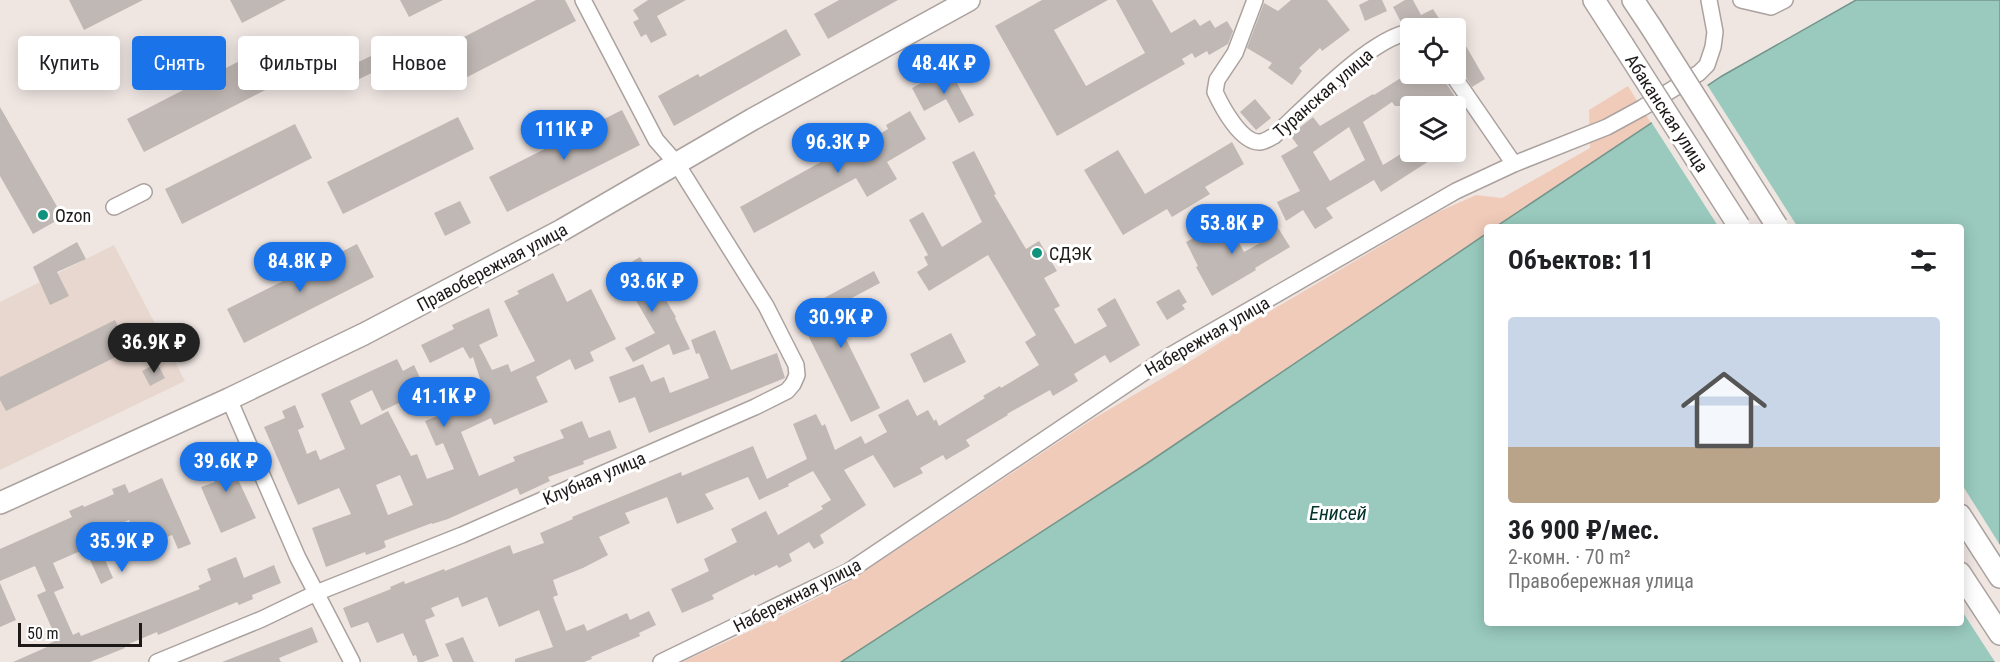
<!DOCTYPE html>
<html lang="ru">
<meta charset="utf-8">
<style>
:root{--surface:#fff;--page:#f6f6f6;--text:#202124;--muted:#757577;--line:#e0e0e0;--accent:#1a73e8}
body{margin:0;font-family:"Roboto Condensed",sans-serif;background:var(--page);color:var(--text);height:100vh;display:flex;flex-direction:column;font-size:22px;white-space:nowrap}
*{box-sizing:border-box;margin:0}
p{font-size:20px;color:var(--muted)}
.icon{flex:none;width:33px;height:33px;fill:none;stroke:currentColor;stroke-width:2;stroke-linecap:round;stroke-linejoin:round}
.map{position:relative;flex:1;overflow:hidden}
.drawer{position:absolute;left:1484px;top:224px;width:480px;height:402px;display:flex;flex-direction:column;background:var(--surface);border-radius:6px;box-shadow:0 3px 15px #0003}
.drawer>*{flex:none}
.banner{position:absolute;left:18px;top:36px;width:570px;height:54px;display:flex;gap:12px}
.controls{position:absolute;left:1400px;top:18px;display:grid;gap:12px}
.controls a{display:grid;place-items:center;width:66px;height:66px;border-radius:6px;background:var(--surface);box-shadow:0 3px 15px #0003;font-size:30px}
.scale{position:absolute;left:18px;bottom:15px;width:124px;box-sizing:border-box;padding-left:6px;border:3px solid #1d1918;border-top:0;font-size:16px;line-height:21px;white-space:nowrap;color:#1d1918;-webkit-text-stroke:4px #fff;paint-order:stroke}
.price{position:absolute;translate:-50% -51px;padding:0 14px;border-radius:21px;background:var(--accent);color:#fff;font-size:20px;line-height:39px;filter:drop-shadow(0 2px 3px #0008)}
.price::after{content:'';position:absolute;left:50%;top:36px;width:18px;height:14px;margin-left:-9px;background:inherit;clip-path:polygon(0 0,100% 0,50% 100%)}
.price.on{background:#222;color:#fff}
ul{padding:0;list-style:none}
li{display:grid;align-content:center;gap:12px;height:318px;padding:0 24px}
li+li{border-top:2px solid var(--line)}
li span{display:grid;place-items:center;height:186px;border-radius:6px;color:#555}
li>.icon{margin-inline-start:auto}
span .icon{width:108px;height:108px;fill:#fffc;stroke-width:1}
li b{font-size:26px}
h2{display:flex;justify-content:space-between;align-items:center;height:72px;padding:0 24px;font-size:26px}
.tag{padding:0 21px;border-radius:6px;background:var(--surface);box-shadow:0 3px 15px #0003;font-size:21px;line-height:54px}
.tag.on{background:var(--accent);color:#fff}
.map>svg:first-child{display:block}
.built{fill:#e8d7cf}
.green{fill:#f0cbba}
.water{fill:#99cabd;stroke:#74958c;stroke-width:1.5}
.pier{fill:#efe6e2}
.building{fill:#c0b8b4;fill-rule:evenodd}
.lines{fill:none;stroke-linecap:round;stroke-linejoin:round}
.street-casing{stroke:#aba29f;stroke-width:18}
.secondary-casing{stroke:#aba29f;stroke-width:24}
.street{stroke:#fff;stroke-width:15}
.secondary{stroke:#fff;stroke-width:21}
.secondary-bridge-casing{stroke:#aba29f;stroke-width:24;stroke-linecap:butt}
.secondary-bridge{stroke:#fff;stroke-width:21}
.poi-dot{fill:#10937d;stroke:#fff;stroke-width:2}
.labels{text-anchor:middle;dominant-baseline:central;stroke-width:6;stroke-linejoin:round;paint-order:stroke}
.street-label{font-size:18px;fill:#1d1918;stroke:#fff}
.poi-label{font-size:18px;fill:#1d1918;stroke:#fff;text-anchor:start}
.water-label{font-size:20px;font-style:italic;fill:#033229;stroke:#fff}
</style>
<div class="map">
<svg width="2000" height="662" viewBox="0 0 2000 662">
<rect width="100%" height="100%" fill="#efe6e2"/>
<path class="built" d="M114 245 185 381 0 470V302Z"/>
<path class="green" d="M1628 86 1651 123 1497 226H1486V234L1146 464 841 662H682L767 623 847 583 1093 419 1173 372 1267 313 1436 213 1476 195 1502 198 1590 148 1589 110Z"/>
<path class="water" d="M1856 0H2000V662H841L1146 464 1486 234V622H1960V226H1497L1722 76Z"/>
<path class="pier" d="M1706 83 1797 226H1718L1650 120Z
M1961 483 2000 545V662H1995L1960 608Z"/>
<path class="building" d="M69 0H143L84 30Z
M230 0H286L242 23Z
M400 0H443L409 17Z
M536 0H565L576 21 446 88 429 55Z
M648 0H686L657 16 667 35 651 43 646 34 641 37 633 22 639 19 633 10Z
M839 0H898L828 39 814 14Z
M1042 0H1108L1054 30 1086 86 1145 53 1116 0H1152L1171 33 1195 19 1200 26 1210 20 1215 28 1227 21 1233 31 1228 44 1209 55 1207 51 1195 58 1192 53 1182 59 1185 64 1057 136 995 26Z
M1291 0H1327L1350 30 1322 51 1320 48 1299 68 1302 71 1292 85 1268 68 1272 63 1247 48 1264 3 1278 11Z
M1369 0H1382L1387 11 1365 21 1359 5Z
M1405 0H1413L1421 15 1433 9 1445 28H1419L1412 22 1402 24 1393 7Z
M1455 27 1485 79 1472 87 1460 68 1455 65Z
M786 29 801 55 674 126 658 96 698 74 700 77Z
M259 51 277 84 144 152 127 119Z
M371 56 378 70 353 82 346 68Z
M949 68 974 115 959 123 946 99 924 111 912 88Z
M1407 74H1442L1444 80 1461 106H1395L1392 102 1363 122 1383 165 1404 152H1443L1381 192 1374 180 1326 208 1333 218 1315 229 1303 210 1286 221 1277 202 1300 191 1281 156 1298 146 1290 135 1313 117 1320 126 1373 94 1374 95ZM1349 127 1365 160 1330 181 1313 152Z
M1255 99 1271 118 1256 130 1240 112Z
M0 107 63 217 33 234 0 176Z
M622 110 640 145 507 212 489 177Z
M910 111 926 139 887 162 897 179 867 197 856 178 754 233 740 207 857 142 859 146 888 129 886 125Z
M458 117 474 149 343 214 327 182Z
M295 124 312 158 182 224 165 189Z
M1232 142 1244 164 1205 187 1210 194 1172 217 1167 209 1123 235 1084 170 1118 150 1145 194Z
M974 151 996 194 994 195 1026 249 1039 241 1057 271 1044 278 1060 306 1054 309 1075 344 1107 326 1097 309 1115 298 1140 345 1110 363 1105 355 1074 374 1078 381 1053 396 1050 390 1007 414 1008 415 966 440 970 446 946 460 943 455 920 468 923 473 894 488 873 455 844 470 866 505 820 535 824 543 814 549 809 542 789 554 792 561 779 568 777 565 755 576 754 574 712 595 714 599 682 613 671 589 709 571 704 559 737 542 731 529 766 511 778 535 823 509 821 506 831 500 813 471 788 484 789 486 759 500 748 477 705 494 714 509 677 524 667 497 625 513 630 523 599 537 608 555 583 568 553 580 558 595 553 597 566 631 584 624 587 631 627 613 630 620 649 611 656 625 639 633 640 636 591 657 592 659 584 662H515V659L553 647 539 610 499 627 487 597 462 607 458 597 431 608 435 616 425 620 439 656 423 662H418L416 655 413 656 403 633 377 643 368 622 351 628 343 608 391 589 390 587 404 581 405 584 444 569 445 571 510 545 513 554 544 543 540 533 573 519 572 517 681 472 682 476 753 446 767 479 807 459 793 424 816 414 822 426 825 424 835 450 861 436 865 444 887 432 878 415 908 399 917 416 928 410 934 421 936 419 939 426 985 398 983 396 1000 386 1001 388 1039 365 1025 342 1036 335 988 255 929 291 917 272 928 265 924 257 928 255 909 220 923 212 942 247 982 222 952 162Z
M460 201 471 223 445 236 434 213Z
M1272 218 1290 247 1255 268 1256 270 1212 296 1196 267 1198 266 1186 242 1227 221 1244 252 1269 238 1261 225Z
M77 242 86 259 57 272 69 296 50 305 33 267Z
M357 244 374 277 244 343 227 309Z
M640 257 676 317 675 318 690 349 673 355 669 344 633 362 625 348 655 333 618 270Z
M874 271 880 283 831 309 880 408 851 422 803 325 806 323 800 311Z
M553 273 567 302 591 289 616 339 590 352 594 361 575 370 570 359 536 377 548 402 494 425 491 418 461 432 479 476 515 461 513 457 564 438 560 430 582 421 589 438 610 430 617 448 583 461 584 464 548 477 550 481 520 495 517 488 448 519 432 524V523L384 541 386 547 380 550 366 555 365 552 326 567 312 528 351 514 339 488 298 505 264 427 285 418 282 411 295 405 304 427 298 430 307 454 316 450 320 460 345 449 321 394 397 359 403 371 414 365 423 384 400 395 403 401 382 411 372 390 350 401 361 425 388 411 411 456 417 454 427 479 454 469 443 443 436 446 425 421 457 408 452 398 482 385 473 357 470 359 463 347 430 363 421 345 454 329 452 325 489 308 498 336 479 345 492 370 508 364 511 372 535 361 504 301 519 294 517 291ZM400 475 413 505 388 515 376 485Z
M1179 289 1187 302 1182 305 1185 309 1167 320 1156 302Z
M115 320 130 350 6 411 0 400V377Z
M715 330 731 370 777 353 785 378 649 433 635 397 619 403 609 377 643 364 651 382 664 377 670 393 709 378 699 353 696 354 691 340Z
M951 333 966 362 924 383 910 354Z
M157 363 165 378 150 386 142 371Z
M223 447 256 518 221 533 201 487 215 482 203 458Z
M162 478 191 544 178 549 172 535 141 548 129 520 94 535 113 578 101 584 85 549 53 563 64 588 54 592 73 635 79 632 81 636 200 589 198 586 211 580 207 569 236 557 244 578 274 565 281 583 252 595 253 599 239 605 237 602 158 635 157 632 124 646 125 648 90 662H13L47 647 46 645 57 640 37 595 46 591 35 566 0 581V549L72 517 69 511 83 505 84 507 114 494 112 489 125 484 129 493Z
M0 583 16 620 0 627Z
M312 627 318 642 279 658 281 662H222Z
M463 637 474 662H453L445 644Z"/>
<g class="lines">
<defs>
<path id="street" d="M1255 0 1235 53 1217 80 1215 92C1222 107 1241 143 1260 142 1264 142 1270 138 1274 136 1305 108 1370 38 1410 32
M1741 0 1771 7 1785 0
M1452 74 1514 164
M114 207 144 192
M229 399 298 558 352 662
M157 662 262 619 316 593 462 535 755 407 787 391 793 384 797 375 796 365 766 306 677 164 656 140 583 0
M661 662 849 571 1164 359 1456 191 1514 164 1607 127 1642 108 1699 73 1707 65 1713 47 1715 32 1709 0"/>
<path id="secondary" d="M1594 0 1623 45
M1633 0 1651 27
M0 503 229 399 364 334 562 230 753 119 969 0
M1960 515 2000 577
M1960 573 2000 634"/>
</defs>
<use href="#street" class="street-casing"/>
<use href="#secondary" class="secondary-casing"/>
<use href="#street" class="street"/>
<use href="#secondary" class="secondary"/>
<defs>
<path id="secondary-bridge" d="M1651 27 1777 226
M1623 45 1739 226"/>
</defs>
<use href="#secondary-bridge" class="secondary-bridge-casing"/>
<use href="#secondary-bridge" class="secondary-bridge"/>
</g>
<g class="poi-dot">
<circle cx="43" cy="215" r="6"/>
<circle cx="1037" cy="253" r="6"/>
</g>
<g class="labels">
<g class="street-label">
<text transform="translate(1323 93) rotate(-41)">Туранская улица</text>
<text transform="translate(1667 113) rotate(57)">Абаканская улица</text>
<text transform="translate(492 267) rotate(-28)">Правобережная улица</text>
<text transform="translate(1207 336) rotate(-30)">Набережная улица</text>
<text transform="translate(594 478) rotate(-23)">Клубная улица</text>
<text transform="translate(797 595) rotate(-27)">Набережная улица</text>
</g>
<g class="poi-label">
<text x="55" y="215">Ozon</text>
<text x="1049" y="253">СДЭК</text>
</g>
<g class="water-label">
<text x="1338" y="513">Енисей</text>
</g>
</g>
</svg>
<div class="controls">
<a><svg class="icon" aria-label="locate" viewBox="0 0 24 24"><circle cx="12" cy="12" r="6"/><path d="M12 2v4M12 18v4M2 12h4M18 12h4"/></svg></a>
<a><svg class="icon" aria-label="layers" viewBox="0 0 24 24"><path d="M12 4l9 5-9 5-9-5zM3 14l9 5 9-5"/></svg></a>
</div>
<div class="scale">50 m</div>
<b class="price" style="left:944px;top:95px">48.4K ₽</b>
<b class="price" style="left:564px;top:161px">111K ₽</b>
<b class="price" style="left:838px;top:174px">96.3K ₽</b>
<b class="price" style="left:1232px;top:255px">53.8K ₽</b>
<b class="price" style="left:300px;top:293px">84.8K ₽</b>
<b class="price" style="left:652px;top:313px">93.6K ₽</b>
<b class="price" style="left:841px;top:349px">30.9K ₽</b>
<b class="price on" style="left:154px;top:374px">36.9K ₽</b>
<b class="price" style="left:444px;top:428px">41.1K ₽</b>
<b class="price" style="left:226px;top:493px">39.6K ₽</b>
<b class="price" style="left:122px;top:573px">35.9K ₽</b>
<div class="banner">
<a class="tag">Купить</a>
<a class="tag on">Снять</a>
<a class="tag">Фильтры</a>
<a class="tag">Новое</a>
</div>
<section class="drawer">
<h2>Объектов: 11<svg class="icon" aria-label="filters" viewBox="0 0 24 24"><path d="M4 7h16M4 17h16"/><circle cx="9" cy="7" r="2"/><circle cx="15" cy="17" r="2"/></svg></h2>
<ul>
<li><span style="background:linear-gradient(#c9d6e8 70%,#b9a48a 0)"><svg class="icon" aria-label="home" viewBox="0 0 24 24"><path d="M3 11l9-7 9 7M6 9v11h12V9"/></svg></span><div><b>36 900 ₽/мес.</b><p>2-комн. · 70 m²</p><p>Правобережная улица</p></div></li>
</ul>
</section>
</div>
